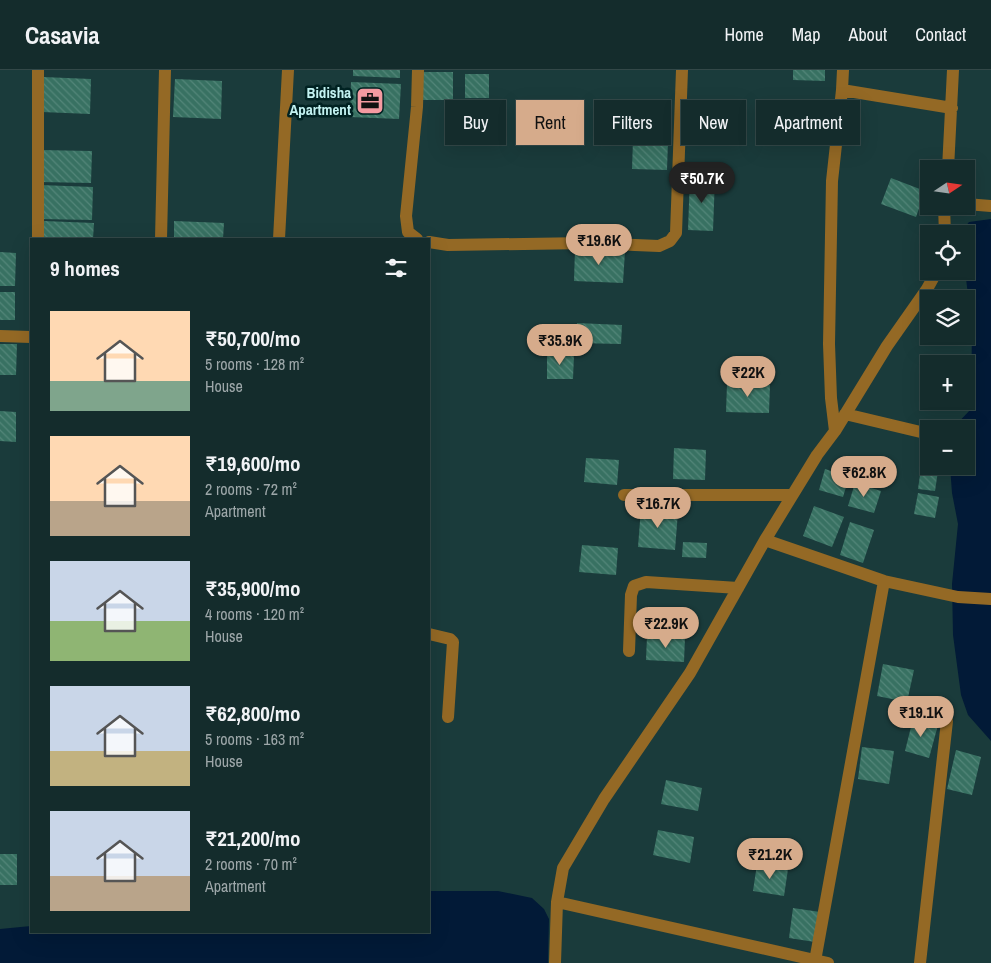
<!DOCTYPE html>
<meta charset="utf-8">
<style>
:root{--surface:#142c2c;--page:#1d3434;--text:#f1f3f6;--muted:#9da7a9;--line:#334848;--accent:#d6ab8b}
body{margin:0;font-family:"Archivo Narrow",sans-serif;background:var(--page);color:var(--text);height:100vh;display:flex;flex-direction:column;font-size:19px;white-space:nowrap}
*{box-sizing:border-box;margin:0}
p{font-size:16px;color:var(--muted)}
.icon{flex:none;width:28px;height:28px;fill:none;stroke:currentColor;stroke-width:2;stroke-linecap:round;stroke-linejoin:round}
.map{position:relative;flex:1;overflow:hidden}
.drawer{position:absolute;left:30px;top:168px;width:400px;height:695px;display:flex;flex-direction:column;background:var(--surface);border-radius:0px;box-shadow:0 5px 20px #0002,0 0 0 1px var(--line)}
.drawer>*{flex:none}
.top-card{position:absolute;left:445px;top:30px;width:470px;height:45px;display:flex;gap:10px}
.needle{width:32px;rotate:77deg}
.tools{position:absolute;left:920px;top:90px;display:grid;gap:10px}
.tools a{display:grid;place-items:center;width:55px;height:55px;border-radius:0px;background:var(--surface);box-shadow:0 5px 20px #0002,0 0 0 1px var(--line);font-size:25px}
.price{position:absolute;translate:-50% -42px;padding:0 11px;border-radius:18px;background:var(--accent);color:#111;font-size:16px;line-height:32px;filter:drop-shadow(0 1px 2px #0008)}
.price::after{content:'';position:absolute;left:50%;top:30px;width:15px;height:11px;margin-left:-8px;background:inherit;clip-path:polygon(0 0,100% 0,50% 100%)}
.price.on{background:#222;color:#fff}
ul{padding:0;list-style:none}
li{display:flex;align-items:center;gap:15px;height:125px;padding:0 20px}
li span{display:grid;place-items:center;flex:none;width:140px;height:100px;border-radius:0px;color:#555}
li>.icon{margin-inline-start:auto}
span .icon{width:60px;height:60px;fill:#fffc;stroke-width:1}
li b{font-size:21px}
h2{display:flex;justify-content:space-between;align-items:center;height:60px;padding:0 20px;font-size:21px}
.chip{padding:0 18px;border-radius:0px;background:var(--surface);box-shadow:0 5px 20px #0002,0 0 0 1px var(--line);font-size:18px;line-height:45px}
.chip.on{background:var(--accent);color:#111}
header{display:flex;align-items:center;gap:30px;box-sizing:border-box;height:70px;padding:0 25px;background:var(--surface);border-bottom:1px solid var(--line)}
header strong{font-size:24px}
nav{display:flex;gap:28px;margin-inline-start:auto;font-size:18px}
.map>svg:first-child{display:block}
.water{fill:#021a37}
.building{fill:url(#building-back-hatch)}
.lines{fill:none;stroke-linecap:round;stroke-linejoin:round}
.minor{stroke:#946925;stroke-width:12}
.labels{text-anchor:middle;dominant-baseline:central;stroke-width:5;stroke-linejoin:round;paint-order:stroke}
.poi-label{font-size:15px;font-weight:bold;fill:#c3f3f2;stroke:#022;text-anchor:end}
</style>
<header>
<strong>Casavia</strong>
<nav><a>Home</a><a>Map</a><a>About</a><a>Contact</a></nav>
</header>
<div class="map">
<svg width="991" height="893" viewBox="0 0 991 893">
<defs>
<pattern id="building-back-hatch" width="6" height="6" patternUnits="userSpaceOnUse" patternTransform="scale(1.25)"><rect width="6" height="6" fill="#387162"/><path d="M-1 5l2 2M0 0l6 6M5-1l2 2" fill="none" stroke="#538679"/></pattern>
</defs>
<rect width="100%" height="100%" fill="#1a3b3b"/>
<path class="water" d="M991 149V671L968 645 961 625 953 565 952 514 958 454 952 423 950 396H966V359H952L971 339 972 256 965 201H966V164H961V162L969 152Z
M429 821H498L532 828 544 839 549 849 548 893H0V859L31 856V861H429Z"/>
<path class="building" d="M353 0H400V8L353 6Z
M793 0H825V11L793 10Z
M421 2H453V30H421Z
M465 4H489V28H465Z
M43 7 91 9 90 44 42 42Z
M175 9 222 11 221 49 173 47Z
M351 12 401 14 399 49 350 47Z
M633 70 668 71 667 100 632 99Z
M41 80 92 81 91 113 40 112Z
M690 106 715 107 713 161 688 160Z
M891 108 925 121 916 147 881 134Z
M40 115 93 117 92 150 39 149Z
M44 151 94 153 93 169H43Z
M174 151 224 153 223 169H174Z
M575 179 625 181 623 213 574 211Z
M0 182 16 183 15 216H0Z
M0 222H15V250H0Z
M577 253 622 255 621 274 576 273Z
M0 274H17L16 305H0Z
M547 283 574 285 573 309H547Z
M727 314 770 315 769 343 726 342Z
M0 341 16 342V372L0 371Z
M674 378 706 380 705 410 673 409Z
M586 388 619 390 617 415 584 412Z
M921 398 938 401 935 421 918 419Z
M825 399 849 407 843 427 819 420Z
M855 413 881 421 874 443 848 436Z
M918 423 939 427 935 448 914 444Z
M814 436 844 447 832 477 803 466Z
M641 438 678 442 675 480 638 477Z
M850 452 874 460 863 493 840 485Z
M683 472 707 473 706 488 682 487Z
M582 475 618 478 616 505 579 502Z
M647 566 685 567 684 592 646 590Z
M883 594 914 600 907 632 877 626Z
M913 649 938 655 929 688 905 681Z
M862 677 894 681 889 714 858 709Z
M956 680 981 687 972 725 947 719Z
M666 710 702 718 698 741 661 734Z
M658 760 694 767 690 793 653 785Z
M0 784H17V815H0Z
M757 794 788 799 784 826 753 821Z
M793 838 820 842 815 872 789 868Z"/>
<g class="lines">
<path class="minor" d="M38 0V169
M842 20 952 38
M948 99 953 0
M966 134 991 136
M944 136 945 164
M161 169 165 0
M279 169 288 0
M417 169 408 162 406 146 417 37 418 0
M429 172 448 175 587 173 659 176 670 171 676 163 682 0
M0 266 31 267
M845 344 929 364
M835 361 831 328 829 274 832 111 842 20 843 0
M624 425H792
M765 470 884 511 958 527 991 529
M429 564 450 569 453 572 448 647
M629 581 631 525 634 516 646 512 738 518
M557 832 828 893
M815 891 884 511
M555 893 557 832 563 798 604 729 690 603 765 470 817 385 835 361 887 276 927 219 937 201
M920 893 947 651"/>
</g>
<defs>
<symbol id="office-square" viewBox="-11 -11 22 22"><rect x="-9" y="-9" width="18" height="18" rx="4" fill="#f49aa1" stroke="#022"/><path d="M-6-3h4V-5.5h4V-3h4V5H-6ZM-1-4.5V-3h2v-1.5ZM-6 0V1H6V0Z" fill="#111"/></symbol>
</defs>
<g fill-rule="evenodd">
<use href="#office-square" x="354" y="15" width="32" height="32"/>
</g>
<g class="labels">
<g class="poi-label">
<text x="351" y="22">Bidisha<tspan x="351" dy="17">Apartment</tspan></text>
</g>
</g>
</svg>
<div class="tools">
<a><svg class="needle" viewBox="-14 -14 28 28"><path d="M0-13l5 13h-10z" fill="#e53935"/><path d="M0 13l5-13h-10z" fill="#9da7a9"/></svg></a>
<a><svg class="icon" aria-label="locate" viewBox="0 0 24 24"><circle cx="12" cy="12" r="6"/><path d="M12 2v4M12 18v4M2 12h4M18 12h4"/></svg></a>
<a><svg class="icon" aria-label="layers" viewBox="0 0 24 24"><path d="M12 4l9 5-9 5-9-5zM3 14l9 5 9-5"/></svg></a>
<a>+</a>
<a>−</a>
</div>
<b class="price on" style="left:702px;top:134px">₹50.7K</b>
<b class="price" style="left:599px;top:196px">₹19.6K</b>
<b class="price" style="left:560px;top:296px">₹35.9K</b>
<b class="price" style="left:748px;top:328px">₹22K</b>
<b class="price" style="left:864px;top:428px">₹62.8K</b>
<b class="price" style="left:658px;top:459px">₹16.7K</b>
<b class="price" style="left:666px;top:579px">₹22.9K</b>
<b class="price" style="left:921px;top:668px">₹19.1K</b>
<b class="price" style="left:770px;top:810px">₹21.2K</b>
<div class="top-card">
<a class="chip">Buy</a>
<a class="chip on">Rent</a>
<a class="chip">Filters</a>
<a class="chip">New</a>
<a class="chip">Apartment</a>
</div>
<section class="drawer">
<h2>9 homes<svg class="icon" aria-label="filters" viewBox="0 0 24 24"><path d="M4 7h16M4 17h16"/><circle cx="9" cy="7" r="2"/><circle cx="15" cy="17" r="2"/></svg></h2>
<ul>
<li><span style="background:linear-gradient(#ffd9b3 70%,#7fa58c 0)"><svg class="icon" aria-label="home" viewBox="0 0 24 24"><path d="M3 11l9-7 9 7M6 9v11h12V9"/></svg></span><div><b>₹50,700/mo</b><p>5 rooms · 128 m²</p><p>House</p></div></li>
<li><span style="background:linear-gradient(#ffd9b3 65%,#b9a48a 0)"><svg class="icon" aria-label="home" viewBox="0 0 24 24"><path d="M3 11l9-7 9 7M6 9v11h12V9"/></svg></span><div><b>₹19,600/mo</b><p>2 rooms · 72 m²</p><p>Apartment</p></div></li>
<li><span style="background:linear-gradient(#c9d6e8 60%,#8fb573 0)"><svg class="icon" aria-label="home" viewBox="0 0 24 24"><path d="M3 11l9-7 9 7M6 9v11h12V9"/></svg></span><div><b>₹35,900/mo</b><p>4 rooms · 120 m²</p><p>House</p></div></li>
<li><span style="background:linear-gradient(#c9d6e8 65%,#c2b280 0)"><svg class="icon" aria-label="home" viewBox="0 0 24 24"><path d="M3 11l9-7 9 7M6 9v11h12V9"/></svg></span><div><b>₹62,800/mo</b><p>5 rooms · 163 m²</p><p>House</p></div></li>
<li><span style="background:linear-gradient(#c9d6e8 65%,#b9a48a 0)"><svg class="icon" aria-label="home" viewBox="0 0 24 24"><path d="M3 11l9-7 9 7M6 9v11h12V9"/></svg></span><div><b>₹21,200/mo</b><p>2 rooms · 70 m²</p><p>Apartment</p></div></li>
</ul>
</section>
</div>
